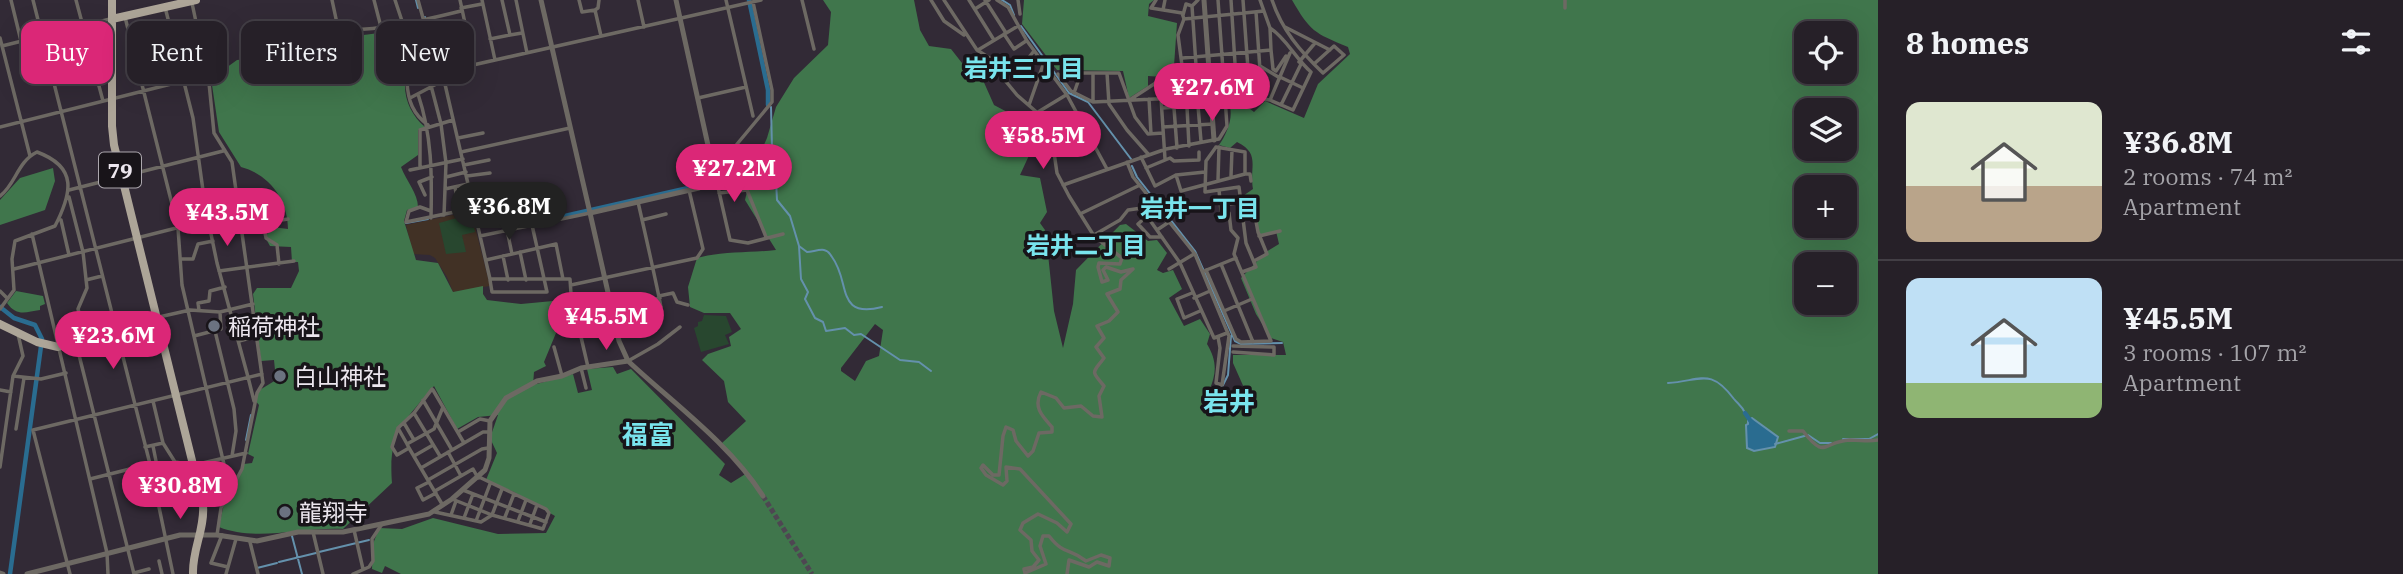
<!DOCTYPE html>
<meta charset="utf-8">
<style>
:root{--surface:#262028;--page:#322d34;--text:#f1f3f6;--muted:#a4a3a8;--line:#423e45;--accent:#db2777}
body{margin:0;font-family:"IBM Plex Serif","Noto Sans JP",serif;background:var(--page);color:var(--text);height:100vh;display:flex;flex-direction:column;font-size:26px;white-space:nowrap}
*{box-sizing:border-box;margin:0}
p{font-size:23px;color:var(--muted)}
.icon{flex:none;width:38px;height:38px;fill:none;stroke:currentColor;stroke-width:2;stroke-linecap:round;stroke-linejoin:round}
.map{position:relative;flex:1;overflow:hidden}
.drawer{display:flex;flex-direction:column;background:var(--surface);width:525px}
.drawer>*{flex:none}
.hud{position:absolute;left:21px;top:21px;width:665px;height:63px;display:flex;gap:14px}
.buttons{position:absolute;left:1794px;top:21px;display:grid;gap:14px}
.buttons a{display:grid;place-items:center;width:63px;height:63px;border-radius:14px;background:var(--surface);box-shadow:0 7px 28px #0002,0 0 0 2px var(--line);font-size:35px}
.price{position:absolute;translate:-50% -60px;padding:0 16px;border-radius:24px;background:var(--accent);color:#fff;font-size:23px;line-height:46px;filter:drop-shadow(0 2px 4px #0008)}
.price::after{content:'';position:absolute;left:50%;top:42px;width:21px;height:16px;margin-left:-10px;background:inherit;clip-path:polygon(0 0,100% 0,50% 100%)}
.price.active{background:#222;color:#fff}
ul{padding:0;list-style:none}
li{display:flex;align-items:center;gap:21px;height:175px;padding:0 28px}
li+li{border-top:2px solid var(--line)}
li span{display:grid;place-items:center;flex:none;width:196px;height:140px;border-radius:14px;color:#555}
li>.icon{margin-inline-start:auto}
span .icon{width:84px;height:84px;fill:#fffc;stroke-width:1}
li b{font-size:30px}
h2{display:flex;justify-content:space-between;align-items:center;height:84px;padding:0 28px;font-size:30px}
.pill{padding:0 24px;border-radius:14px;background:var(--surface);box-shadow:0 7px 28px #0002,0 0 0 2px var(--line);font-size:24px;line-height:63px}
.pill.active{background:var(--accent);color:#fff}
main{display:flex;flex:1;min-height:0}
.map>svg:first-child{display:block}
.education{fill:#413125}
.green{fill:#28472f}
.forest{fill:#40764c;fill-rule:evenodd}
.water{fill:#2a6c90;stroke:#6491ac;stroke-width:2}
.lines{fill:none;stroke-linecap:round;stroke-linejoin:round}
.stream{stroke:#6491ac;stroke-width:2}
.river{stroke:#2a6c90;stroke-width:4.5}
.tertiary-tunnel{stroke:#4e4652;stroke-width:5;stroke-dasharray:5 2.5;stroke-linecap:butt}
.minor{stroke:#6d6963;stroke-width:3.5}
.tertiary{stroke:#6d6963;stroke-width:5}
.primary{stroke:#ada598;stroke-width:8}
.worship-dot{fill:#6b7280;stroke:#181419;stroke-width:2.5}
.labels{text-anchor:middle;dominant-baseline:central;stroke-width:7;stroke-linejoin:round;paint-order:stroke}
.shield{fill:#181419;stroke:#aca7ae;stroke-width:2}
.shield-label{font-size:21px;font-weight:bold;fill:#ece6ee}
.poi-label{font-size:23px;fill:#ece6ee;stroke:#181419;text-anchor:start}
.neighbourhood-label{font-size:24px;font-weight:bold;fill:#79e4ed;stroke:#181419}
.quarter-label{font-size:26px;font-weight:bold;fill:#79e4ed;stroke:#181419}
</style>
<main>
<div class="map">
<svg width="1878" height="574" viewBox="0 0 1878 574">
<rect width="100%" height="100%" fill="#322a36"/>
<path class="education" d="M471 211 490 286 453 292 447 277 435 258 430 255 413 254 406 225Z"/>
<path class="green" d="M471 214 475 232 462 235 466 252 446 254 439 223Z
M704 315 726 316 732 332 725 335 729 344 701 352 694 328 698 326V322L702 321Z"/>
<path class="forest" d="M823 0H914L920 30 929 46 951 49 962 63 982 78 994 105 1024 121 1032 149 1020 175 1040 178 1047 212 1040 223 1045 230 1040 243 1048 254 1054 311 1063 348 1073 304 1076 270 1120 225 1126 224 1148 241 1157 240 1167 253 1157 270 1163 273 1173 270 1182 289 1169 298 1184 326 1200 319 1210 334 1207 344C1217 361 1217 373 1209 391L1216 401 1245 390 1233 363V355H1286L1283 342 1271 338 1256 314 1241 278 1266 252 1279 244 1276 231 1260 235 1249 200 1240 201V198L1253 189C1249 166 1261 154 1237 142L1230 148 1219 145C1226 135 1233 120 1230 107L1241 102 1254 112 1265 101 1304 118 1318 84 1350 54 1348 47C1314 33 1310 31 1292 0H1878V574H401L385 566 382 573 372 569 373 544 379 528 402 529 433 518 498 534 546 533 555 516 514 492 486 480 497 453 490 438 498 415 478 417 457 429 434 386C403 423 388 432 392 483L343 529C302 527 256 542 219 527L225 499 244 464 252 463 254 457 248 454 259 405 254 399 258 391 276 380 274 360 261 361 253 294 257 288H291L299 271 298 262H292L291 247 270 246 265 237 272 227 288 229C288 200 269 174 241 167L219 132 212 85 219 73 237 60 255 58 302 43 379 33 393 77 413 65V62H417L427 73 405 82C404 100 412 116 425 127L418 130V155L401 167C406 180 418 194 418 207L407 210 404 221 416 260 438 263 453 292 483 286V294L487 300 521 304 553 301 556 333 544 362 546 366 534 372 533 385 573 374 578 393 592 390 587 369 613 367 617 374 631 369 725 464 719 475 731 483 747 473 722 443 746 421 728 402 724 381 702 360 708 354 731 346 729 337 741 329 730 313H704L690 307 688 287 697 258C723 251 749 253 776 250L745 200 751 174 767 138 776 107 794 78 828 45 831 12ZM1806 33H1844V72H1806ZM1806 110H1844V149H1806ZM1806 187H1844V226H1806ZM1806 264H1844V303H1806ZM875 324 883 330 879 356 866 361 855 381 841 371V368Z
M1024 0H1154L1149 4 1148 16 1177 23 1174 66 1163 77 1148 76V86L1129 98 1123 71 1057 70 1022 24Z
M53 168 55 181 45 210 0 225V200L20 178Z
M16 291 43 296 45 304 40 306V310C26 312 17 317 7 303Z"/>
<path class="water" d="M1752 418 1778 437 1775 447 1754 451 1747 448 1746 425 1748 424V419Z"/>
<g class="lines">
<path class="stream" d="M416 0 418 8
M1002 0 1010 5 1014 15
M425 17V18
M426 22 436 57
M1021 26 1069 93 1088 102 1131 159
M432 57 437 67
M771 107 772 149 767 162 776 181 777 200 790 216 799 246 807 252C812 252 819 249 824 250 829 251 829 253 832 257 851 282 835 319 882 307
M1132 166 1137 177 1195 251 1235 341 1241 344 1282 343
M406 223 428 219
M799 246 801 279 808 292 805 299 815 318 823 322 826 331 845 328 854 335 861 334 900 360 919 362 931 371
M1668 383C1701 381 1710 367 1734 399 1738 404 1742 406 1745 413
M1216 399 1228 375 1231 336
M1843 439H1869L1878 434
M246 440 251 415
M1775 444 1808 435 1820 443H1831
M292 536 302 574
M319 552 369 540
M279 562 316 553
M257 568 277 563"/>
<path class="river" d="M749 0 768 90V105
M472 190 496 185 507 229 697 186 705 181 710 174
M0 307 14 318 35 325 42 339 10 574
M1745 413 1752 423"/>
<path class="tertiary-tunnel" d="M763 496 812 574"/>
<path class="minor" d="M11 0 21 41
M33 0 150 464 173 574
M76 0 103 101
M332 0 338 28C364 35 433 18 461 11
M374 0 381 27
M395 0 413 54 432 50
M418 0 433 54 444 80 490 279H570L571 294 588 367
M460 0 474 65
M482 0 495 60
M502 0 510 35 522 33
M516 0 527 53
M579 0 582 12 595 10
M599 0 598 8 595 10 601 36
M638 0 644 27
M726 0 753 116
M802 0 814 49
M931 0 944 21 964 35
M944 0 977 50 996 62 1003 78 1017 95 1040 115 1052 139 1057 173 1069 196 1094 236 1122 258 1120 264 1099 263 1098 267 1102 282 1108 280 1103 270 1106 267 1121 272 1133 269 1121 280 1120 289 1107 294 1118 312 1109 321 1097 326 1104 338 1096 347 1104 358C1093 373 1090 370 1104 386L1099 396 1102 417 1093 416 1081 406 1064 408 1056 398 1041 392C1033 407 1042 416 1052 427V432L1039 433 1033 451 1028 456 1016 441 1013 430 1006 427 1003 436 999 475H993L983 465 981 468 986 475 1003 485 1007 481 1006 467 1020 469 1071 524 1067 532 1057 523 1038 514 1023 523 1020 530 1031 540 1032 551 1039 560 1033 567 1024 569 1025 573 1046 564 1040 546 1043 536H1049C1065 556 1068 547 1086 561L1101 555 1110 558 1109 566 1097 562 1089 567 1069 560 1067 574
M969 0 994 40
M985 0 1006 33
M997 0 1008 7 1027 41 1067 95 1107 169
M1018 0 1020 14
M1156 0 1151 8 1182 13 1184 19
M1231 0 1237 95
M1243 0 1250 97
M1272 0C1282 30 1300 51 1323 73L1344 55 1334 46 1314 64
M192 3 209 83 214 133 232 162 263 383 257 393 242 469 221 508 217 535
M165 7 193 118 205 205 217 263 248 377
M461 8 482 4
M1565 8V0
M975 9 989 0
M1163 10 1165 0
M1256 12 1262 99
M1183 15 1186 4 1192 6
M125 17 178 228 182 285 230 490
M1285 27 1330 50
M1004 34 1014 49 1026 41
M0 38 30 156
M490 39 510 35
M67 44 87 39
M2 46 110 19
M978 50 1018 26
M1271 50 1273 69 1276 71 1286 56
M47 52 65 47
M1183 58 1271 50 1270 28 1260 0
M1299 62 1315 43
M1260 66 1280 78
M442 72 761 0
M1018 72 1028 64 1026 61 1034 51
M1093 73V100
M1107 73 1109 104 1127 130 1149 155
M1058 74 1071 91 1093 102 1237 95 1270 100 1293 110 1311 72C1295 58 1286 38 1270 28
M1169 75 1171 97
M1280 77 1303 88
M1074 93 1081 73H1119L1135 117 1148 134 1163 133
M418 94C432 136 432 174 431 218
M1198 95 1192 6 1198 0
M1186 96 1178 35 1184 19 1264 11
M410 98 444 80
M698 98 746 87
M1161 98 1165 159
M1131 99 1171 73 1184 72
M1149 99 1151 134
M1270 100 1290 53
M1029 105 1043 65
M1281 105 1301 64
M1198 106 1201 141
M1187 107 1189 146
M1162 108 1211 105
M1174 108 1177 148
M1038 112 1066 95
M428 125C413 114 408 101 407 82L428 74 441 124 446 163 444 215
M0 127 207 75
M1163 127 1213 124
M1068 135 1086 129
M458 138 483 133
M1216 147 1206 161 1205 192 1239 187 1246 243 1256 267 1242 272
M461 152 570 128
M1141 157 1155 186 1176 175 1205 172
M1127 162 1133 177 1195 254 1229 336 1222 385
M464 165 489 160
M420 168V130L453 120
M1146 168 1170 158 1174 161 1199 160V152
M410 170 463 159
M713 173 772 102V90L753 2
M715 174 730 240 748 243 783 234
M1245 174H1250L1251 181
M1176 175 1181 191 1245 174V152L1216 147
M467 176 490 173
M1231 176 1232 150
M446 177 466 172
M1218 180 1219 147
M1063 185 1166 149 1219 139 1227 126 1218 0
M455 187 459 211
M445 189 468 184
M69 190 223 151
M719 193 747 190 766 237
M425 195 419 182 432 177
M0 196C16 184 17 162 37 152 78 167 72 193 55 226L15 241 12 259 14 290 0 309
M69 197 83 252 87 288 78 309 86 338
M638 202C646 237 654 272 661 307L645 314 642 303 660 298
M1158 206 1147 216 1180 263 1214 338 1227 333
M1221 206 1252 200 1258 232 1267 254 1254 261
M474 209 495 206V212L476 217
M431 211 420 207 409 211 406 222 474 208
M1080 214 1140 185
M1147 216 1138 224 1150 237H1162
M61 220 69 255
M642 220 666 214
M263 223 266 238 277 245 279 264
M507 230 512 254
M1157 230 1169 222
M211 231 288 219
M32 234 107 553 108 574
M1094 235 1120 220 1128 210 1149 207 1155 202
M480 236 590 213
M1259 236 1280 231
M520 252 526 280
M503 256 508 280
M180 259H193L198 244 213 241
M486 260 556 244 563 279
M1221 264 1253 342
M14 269 208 220
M1169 269 1194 254
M1206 270 1236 339 1241 342 1271 341 1234 254 1238 238 1231 230 1229 213 1221 211 1219 190
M219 271 294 261
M1204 271 1236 258
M86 280 102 276
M490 280 492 292H547L532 225
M571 285 697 258 703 249 689 190
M0 291 7 298
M1192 293 1177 299 1184 318 1200 311
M659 296 673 293 677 302 688 305
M1194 298 1210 291
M611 304 633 299
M199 310 198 303 209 301 210 291 225 287
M1224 311 1252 299
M159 317 190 310 220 312 253 304
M55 331 82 325
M215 331 234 409 236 431 232 456
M194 336 221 329 220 312
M1218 337 1220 348 1216 383 1222 385
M239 341 254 337
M76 343 134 574
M554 347 562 376
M1233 352 1274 355V347L1233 346
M628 361 658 344 680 327
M581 368 586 388
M13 376 41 379 66 373
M248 377 254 401
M0 390 11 392
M423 400 452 450
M153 401 163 443
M443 407 434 429 407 444 409 448 397 455 392 447 398 428 414 413 432 389 433 390 464 443
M414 413 440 456
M404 423 414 440
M398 428 407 444
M16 429 24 378
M1789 431H1803C1826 461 1823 441 1850 440 1861 440 1868 442 1878 440
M458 432 480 419 490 421
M153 446 156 461
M145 447 163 443 175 462 194 465 246 453
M409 448 442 504
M448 452 461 476
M414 456 433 445
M183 464 191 497 201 494
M0 467 13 376 23 356 18 334
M421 468 483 432H488
M90 479 150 464
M428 480 482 449 488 448
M429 482 417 488 423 500 436 493
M463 490 546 522
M435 491 473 469 478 478
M452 499 492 515 543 529 549 513 546 509 479 477
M435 512 481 522 492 515 502 489
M451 515 456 501
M505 517 514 494
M464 518 473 494
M476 521 490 484
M518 521 526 500
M530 524 537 505
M354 530 363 569
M313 532 323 574
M222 535 211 563 228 567
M250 542 258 574
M159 561 162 574
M134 573 149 569
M70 574 33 430 262 374
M226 574 236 539
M353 574 369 567 373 561 372 539 382 524"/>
<path class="tertiary" d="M541 0 590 213
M676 0 713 168 711 179 699 188 590 213 619 341 628 361C673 403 729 443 763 496
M1204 0 1214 140
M0 573 3 574
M27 574 180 535H217L257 541 298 532H343L429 514 452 499 485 470 489 458 490 421 506 398 537 381 562 376 581 368 628 361"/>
<path class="primary" d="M112 0V126L114 145 203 505C205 529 192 550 193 574
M112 19 196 0
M0 324 37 342 58 347 156 317"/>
</g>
<g class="worship-dot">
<circle cx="214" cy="326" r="7"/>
<circle cx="280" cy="376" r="7"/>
<circle cx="285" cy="512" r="7"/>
</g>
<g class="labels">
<rect class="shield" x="99" y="152.5" width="42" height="35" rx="5"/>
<g class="shield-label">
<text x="120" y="170">79</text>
</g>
<g class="poi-label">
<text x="228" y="326">稲荷神社</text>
<text x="294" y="376">白山神社</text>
<text x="299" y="512">龍翔寺</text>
</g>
<g class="neighbourhood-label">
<text x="1024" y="68">岩井三丁目</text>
<text x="1200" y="208">岩井一丁目</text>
<text x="1086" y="245">岩井二丁目</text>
</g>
<g class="quarter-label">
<text x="1229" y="401">岩井</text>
<text x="648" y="434">福富</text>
</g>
</g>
</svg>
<div class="buttons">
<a><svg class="icon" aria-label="locate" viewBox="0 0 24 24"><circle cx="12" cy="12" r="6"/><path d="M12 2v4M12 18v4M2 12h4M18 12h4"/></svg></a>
<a><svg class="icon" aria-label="layers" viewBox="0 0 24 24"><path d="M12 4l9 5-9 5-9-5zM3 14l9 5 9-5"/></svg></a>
<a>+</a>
<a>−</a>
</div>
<b class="price" style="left:1212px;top:123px">¥27.6M</b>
<b class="price" style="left:1043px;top:171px">¥58.5M</b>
<b class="price" style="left:734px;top:204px">¥27.2M</b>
<b class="price active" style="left:509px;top:242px">¥36.8M</b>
<b class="price" style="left:227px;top:248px">¥43.5M</b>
<b class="price" style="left:606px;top:352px">¥45.5M</b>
<b class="price" style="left:113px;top:371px">¥23.6M</b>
<b class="price" style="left:180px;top:521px">¥30.8M</b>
<div class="hud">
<a class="pill active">Buy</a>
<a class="pill">Rent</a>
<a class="pill">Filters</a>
<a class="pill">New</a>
</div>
</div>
<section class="drawer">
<h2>8 homes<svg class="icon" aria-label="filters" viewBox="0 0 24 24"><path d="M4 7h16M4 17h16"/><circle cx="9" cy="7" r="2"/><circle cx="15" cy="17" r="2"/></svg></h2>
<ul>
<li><span style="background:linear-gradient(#dfe7d0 60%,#b9a48a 0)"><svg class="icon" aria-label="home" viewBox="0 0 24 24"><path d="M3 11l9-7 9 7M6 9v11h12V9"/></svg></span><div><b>¥36.8M</b><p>2 rooms · 74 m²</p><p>Apartment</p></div></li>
<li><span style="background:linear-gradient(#bfe0f5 75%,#8fb573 0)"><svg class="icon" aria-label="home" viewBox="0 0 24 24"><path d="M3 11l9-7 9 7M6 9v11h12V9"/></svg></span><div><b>¥45.5M</b><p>3 rooms · 107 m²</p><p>Apartment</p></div></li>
</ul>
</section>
</main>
